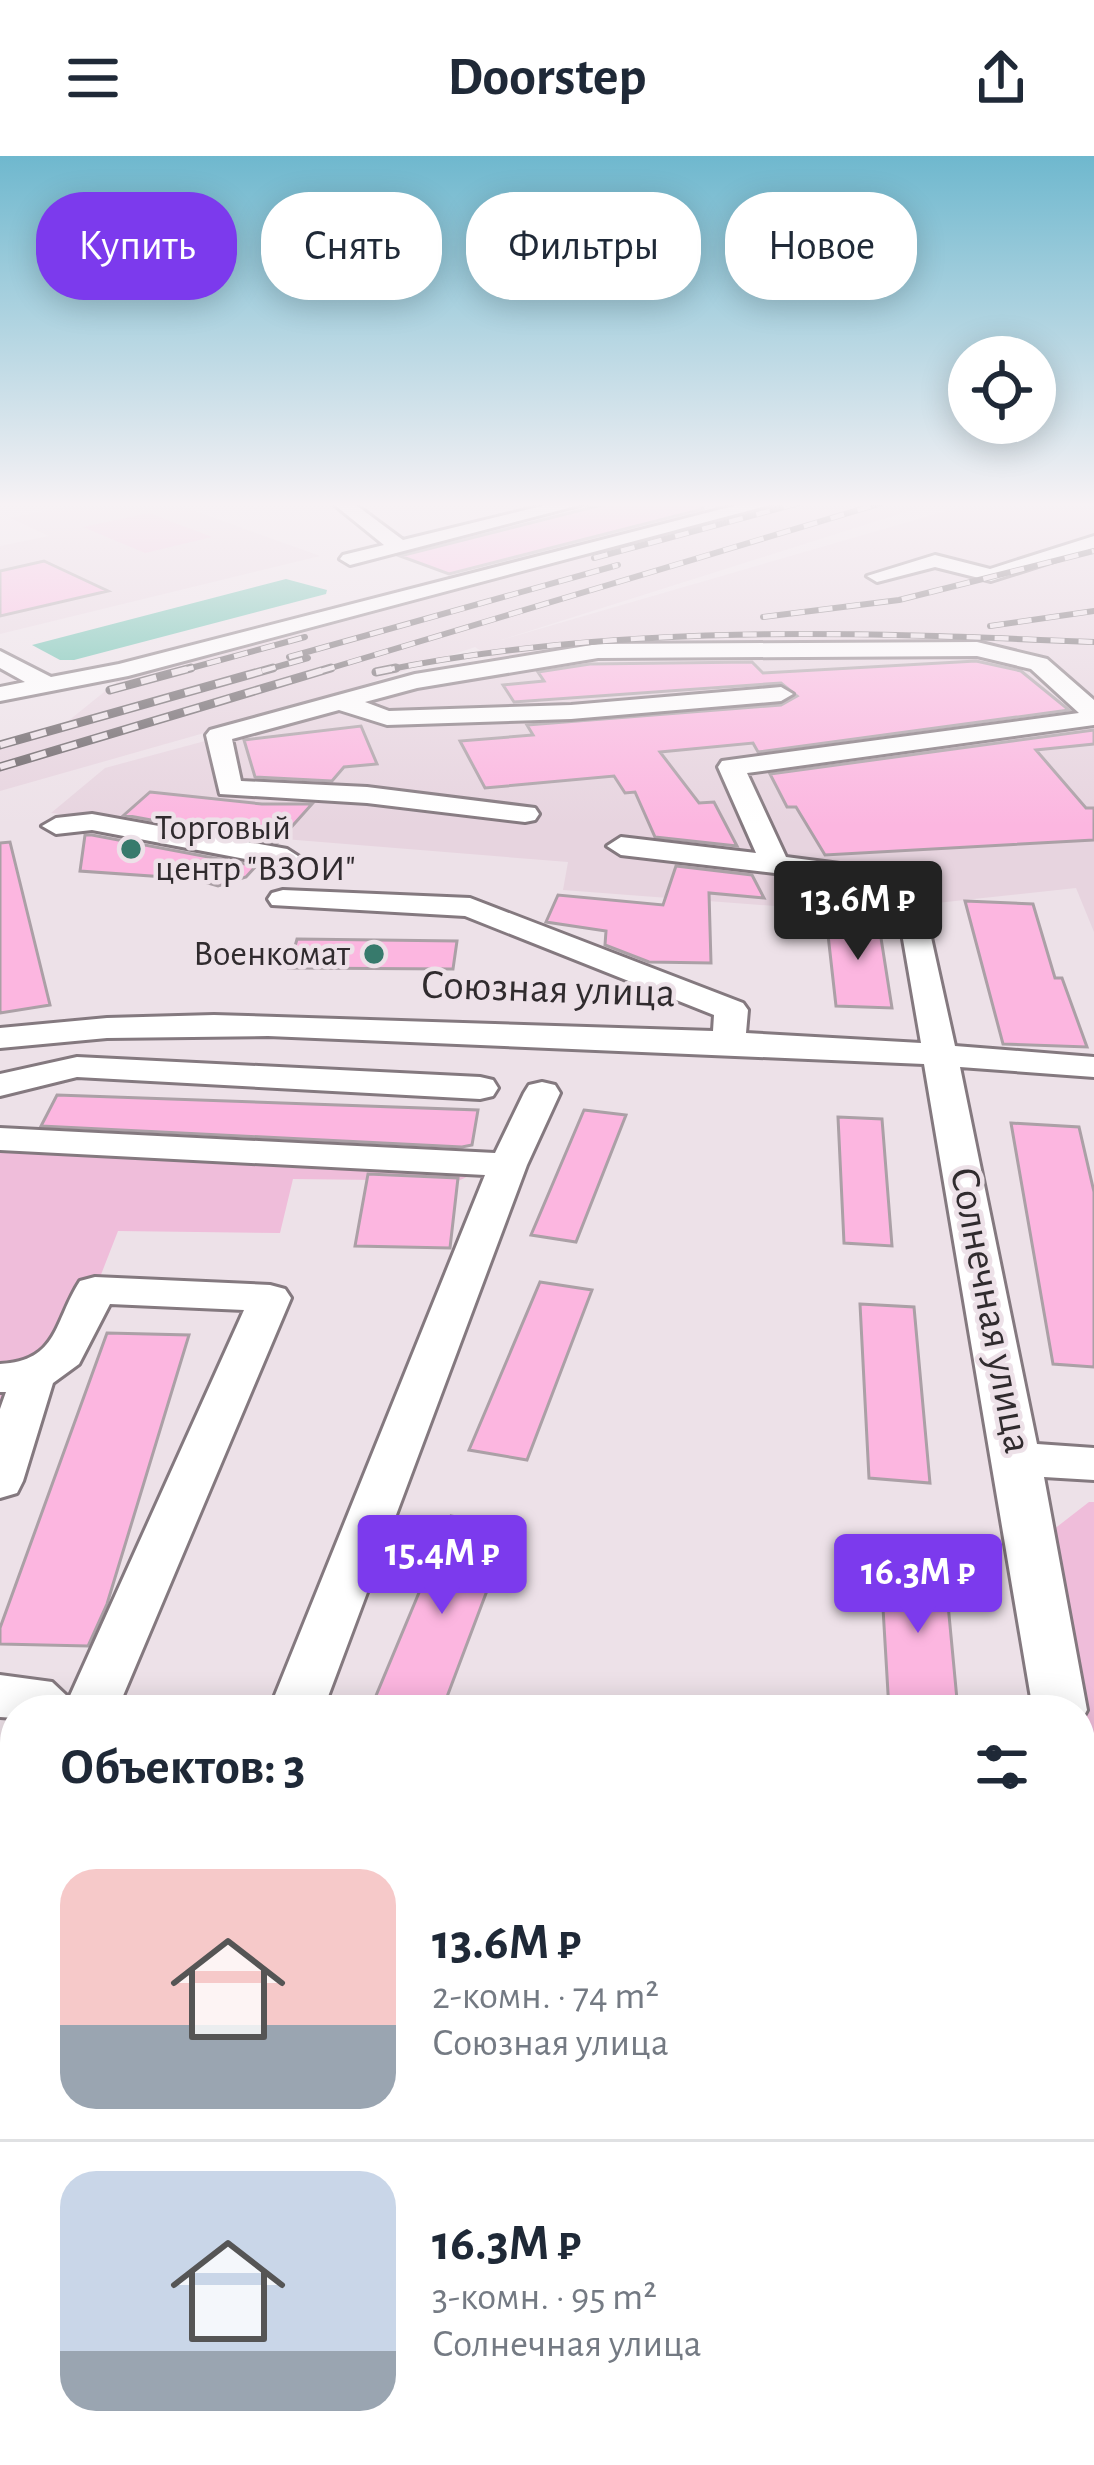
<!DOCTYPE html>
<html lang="ru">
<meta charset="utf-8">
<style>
:root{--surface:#fff;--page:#f6f6f7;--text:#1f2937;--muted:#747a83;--line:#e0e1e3;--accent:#7c3aed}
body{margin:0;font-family:"Alegreya Sans",sans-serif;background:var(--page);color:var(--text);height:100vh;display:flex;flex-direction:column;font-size:45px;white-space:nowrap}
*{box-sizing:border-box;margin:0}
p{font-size:39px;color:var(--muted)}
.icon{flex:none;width:66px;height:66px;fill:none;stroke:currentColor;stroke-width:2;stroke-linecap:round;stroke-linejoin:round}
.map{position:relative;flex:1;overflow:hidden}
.side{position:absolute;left:0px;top:1539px;width:1095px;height:771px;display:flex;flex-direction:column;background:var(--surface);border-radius:48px 48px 0 0;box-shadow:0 6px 30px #0003}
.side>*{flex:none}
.guide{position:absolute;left:36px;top:36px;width:1023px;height:108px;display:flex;gap:24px}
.buttons{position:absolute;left:948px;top:180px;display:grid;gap:24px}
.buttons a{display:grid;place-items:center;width:108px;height:108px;border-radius:50%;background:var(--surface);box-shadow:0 6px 30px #0003;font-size:60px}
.price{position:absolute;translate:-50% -102px;padding:0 27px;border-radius:12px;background:var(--accent);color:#fff;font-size:39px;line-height:78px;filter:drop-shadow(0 3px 6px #0008)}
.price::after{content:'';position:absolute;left:50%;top:72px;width:36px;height:27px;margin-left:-18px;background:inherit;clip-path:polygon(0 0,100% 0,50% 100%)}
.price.active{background:#222;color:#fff}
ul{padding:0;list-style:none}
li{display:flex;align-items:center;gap:36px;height:300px;padding:0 60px}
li+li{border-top:3px solid var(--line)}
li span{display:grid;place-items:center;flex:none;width:336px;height:240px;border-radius:36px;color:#555}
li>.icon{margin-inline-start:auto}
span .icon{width:144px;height:144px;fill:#fffc;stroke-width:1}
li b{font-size:51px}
h2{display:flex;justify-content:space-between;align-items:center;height:144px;padding:0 60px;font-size:51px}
.chip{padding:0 42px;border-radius:48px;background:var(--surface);box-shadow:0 6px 30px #0003;font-size:42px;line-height:108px}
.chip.active{background:var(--accent);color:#fff}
header{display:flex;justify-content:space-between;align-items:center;height:156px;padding:0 60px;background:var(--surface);font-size:54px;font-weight:600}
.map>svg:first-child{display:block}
.built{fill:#e7d4df}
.green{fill:#efbdda}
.water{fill:#5bbda8}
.building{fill:#fcb6e0;stroke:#aba0a6;stroke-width:3}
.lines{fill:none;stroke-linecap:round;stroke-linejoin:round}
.minor-casing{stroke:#84797f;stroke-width:6}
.minor{fill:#fff;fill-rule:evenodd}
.rail-far1-casing{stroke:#696266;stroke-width:6}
.rail-casing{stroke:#696266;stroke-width:9}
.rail-far1{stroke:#ede1e8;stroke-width:4.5;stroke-dasharray:14;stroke-linecap:butt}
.rail{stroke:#ede1e8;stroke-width:6;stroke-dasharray:16;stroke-linecap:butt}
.poi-dot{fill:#377a6c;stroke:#ede1e8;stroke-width:4.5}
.labels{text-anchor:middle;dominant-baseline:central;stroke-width:9;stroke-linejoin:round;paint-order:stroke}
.far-poi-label{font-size:36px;fill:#302b2e;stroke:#ede1e8;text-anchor:start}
.street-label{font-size:42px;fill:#302b2e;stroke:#ede1e8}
</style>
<header><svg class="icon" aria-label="menu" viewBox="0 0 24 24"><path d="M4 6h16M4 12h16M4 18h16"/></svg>Doorstep<svg class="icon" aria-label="share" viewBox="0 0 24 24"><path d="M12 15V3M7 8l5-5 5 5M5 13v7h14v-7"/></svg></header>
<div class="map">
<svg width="1094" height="2309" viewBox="0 0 1094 2309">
<rect width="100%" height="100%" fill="#ede1e8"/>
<path class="built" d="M88 346H170L320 400 0 478V390L49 380 10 362Z
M788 346H937L501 484 977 346H1094V776L1076 732 853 756 563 734 568 706 284 683 51 657 105 612 497 506 475 491 310 547 0 635V590L57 574 119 524Z"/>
<path class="green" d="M149 357 212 381 145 397 83 371Z
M0 989 495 1008 458 1025 293 1023 280 1077 118 1075 95 1134 0 1317Z
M1089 1346H1094V1653L1080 1601V1554L1040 1384Z
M0 1870 15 1874V2020L0 2034Z
M1080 1968C1093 2009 1077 2053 1094 2092V2283L1080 2268Z
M15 2048V2295H22L29 2309H0V2056H10Z
M838 2295H1025V2309H849Z"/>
<path class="water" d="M286 423 327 434 326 438 74 504H60L32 489Z"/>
<path class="building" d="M613 346H702L703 353 449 418 400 400Z
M44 405 108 435 0 460V415Z
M976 505 1021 515 1069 554 758 596 753 587 660 596 699 647 714 646 737 690 655 681 635 636 625 637 614 620 485 632 460 585 533 579 527 569 781 549 797 540 781 527 514 546 503 529 544 525 538 516 590 508 752 506 763 517Z
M361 570 377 608 344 611 332 625 255 621 244 584Z
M1094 574V588L1036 594 1086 652H1094V684L825 699 796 651H787L770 618Z
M150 636 262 648H312L277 687 124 659Z
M85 679H92L256 710 246 721 218 730 194 723 80 715Z
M10 686 50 849 0 857V687Z
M676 710 752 719 764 742 709 737 711 807 649 806 605 789 606 775 546 766 558 739 663 749Z
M965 745 1033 748 1055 822H1062L1087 891 1003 888Z
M826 761 878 763 892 852 836 850Z
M297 783 457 785 453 813 289 812Z
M57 939 478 954 472 989 462 991 41 970Z
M584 954 626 959 576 1086 531 1079Z
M838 961 882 963 892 1090 844 1087Z
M1011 967 1079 971 1094 1036V1211L1053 1208Z
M368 1018 458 1022 450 1092 355 1090Z
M540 1126 592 1134 527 1304 469 1294Z
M860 1148 914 1151 930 1327 869 1322Z
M107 1177 189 1179 107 1448 88 1490 0 1488V1472Z
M451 1360 511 1371 442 1554H370Z
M880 1401 944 1406 958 1554H889Z"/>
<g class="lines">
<defs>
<path id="minor" d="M331 346H352L403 384 558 346H591L350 409 340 403 343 399 384 389Z
M749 346H781L128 520 0 545V531L25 526 0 512V495L51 521 119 508Z
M1094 380V392L991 425 935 411 877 426 867 420 935 399 990 413Z
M977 486 1047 503 1094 544V569L747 617 786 701 917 718 955 890 1094 901V921L960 911 1037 1288 1094 1292V1324L1044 1321 1087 1554 1080 1567V1554H1033L924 908 268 880 107 882 0 892V872L107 862 214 859 713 875 714 859 465 760 272 749 268 743 272 737 283 734 470 742 743 847 748 854 746 877 921 887 894 731 621 699 607 690 621 681 756 697 718 611 722 605 1079 557 1031 513 977 500 598 502 417 532 365 546 389 555 571 549 781 531 793 538 781 545 571 563 387 569 339 554 232 583 241 625 367 631 535 652 539 658 535 664 525 666 367 647 220 638 206 579 210 574 415 518 598 488Z
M92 658 287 693 301 702 287 711 92 674 56 678 42 670 56 662Z
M77 901 480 921 493 924 498 932 493 940 480 943 77 921 0 940V918Z
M542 926 555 929 560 937 527 1009 323 1554H269L485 1019 0 994V972L495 997 524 937 529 929Z
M95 1121 270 1129 285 1133 291 1142 117 1554H15V1562L0 1561V1519L52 1526 69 1542 244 1154 110 1148 79 1208 53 1227 23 1325 17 1337 0 1342V1253L6 1236H0V1208C59 1205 54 1165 80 1125Z
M1080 1651 1094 1656V1776L1080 1771Z
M1080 1930 1094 1933V1997L1080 1994Z
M169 2295H245L240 2309H164Z"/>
</defs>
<use href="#minor" class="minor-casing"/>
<use href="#minor" class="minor"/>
<defs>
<path id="rail-far1" d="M594 402 803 346
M763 461 899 444 1094 395
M990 470 1094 455
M289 501 618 409
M180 515 305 481
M262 515 308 502
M321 515 885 346
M381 515C618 467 854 476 1094 486"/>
<path id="rail" d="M376 516 396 512
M110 534 191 512
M0 589 273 512
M0 611 331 512"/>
</defs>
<use href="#rail-far1" class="rail-far1-casing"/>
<use href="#rail" class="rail-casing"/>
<use href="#rail-far1" class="rail-far1"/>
<use href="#rail" class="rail"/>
</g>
<linearGradient id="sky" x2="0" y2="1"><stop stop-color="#6fb8ce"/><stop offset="0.52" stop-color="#f7f2f5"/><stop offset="1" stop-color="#f7f2f5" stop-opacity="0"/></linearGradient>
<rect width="1094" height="670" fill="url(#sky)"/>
<g class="poi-dot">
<circle cx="131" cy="693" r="12"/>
<circle cx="374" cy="798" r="12"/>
</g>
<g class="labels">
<g class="far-poi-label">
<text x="155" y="672">Торговый<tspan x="155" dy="41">центр "ВЗОИ"</tspan></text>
<text x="350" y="798" text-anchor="end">Военкомат</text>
</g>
<g class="street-label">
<text transform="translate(548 833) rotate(2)">Союзная улица</text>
<text transform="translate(991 1154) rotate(79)">Солнечная улица</text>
</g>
</g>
</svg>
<div class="buttons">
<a><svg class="icon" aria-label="locate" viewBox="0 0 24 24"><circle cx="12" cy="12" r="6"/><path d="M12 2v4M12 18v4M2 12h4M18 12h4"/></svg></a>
</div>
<b class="price active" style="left:858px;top:807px">13.6M ₽</b>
<b class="price" style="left:442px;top:1461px">15.4M ₽</b>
<b class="price" style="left:918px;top:1480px">16.3M ₽</b>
<div class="guide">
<a class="chip active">Купить</a>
<a class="chip">Снять</a>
<a class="chip">Фильтры</a>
<a class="chip">Новое</a>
</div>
<section class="side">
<h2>Объектов: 3<svg class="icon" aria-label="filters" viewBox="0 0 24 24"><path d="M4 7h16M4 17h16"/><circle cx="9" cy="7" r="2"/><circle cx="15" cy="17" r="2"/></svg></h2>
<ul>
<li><span style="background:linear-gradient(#f6c9c9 65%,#9aa5b1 0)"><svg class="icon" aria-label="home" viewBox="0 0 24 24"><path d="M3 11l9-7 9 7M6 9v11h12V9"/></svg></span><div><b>13.6M ₽</b><p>2-комн. · 74 m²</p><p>Союзная улица</p></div></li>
<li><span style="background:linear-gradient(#c9d6e8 75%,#9aa5b1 0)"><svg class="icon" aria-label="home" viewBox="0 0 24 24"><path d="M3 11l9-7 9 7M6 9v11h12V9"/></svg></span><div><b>16.3M ₽</b><p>3-комн. · 95 m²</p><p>Солнечная улица</p></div></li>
</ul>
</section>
</div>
